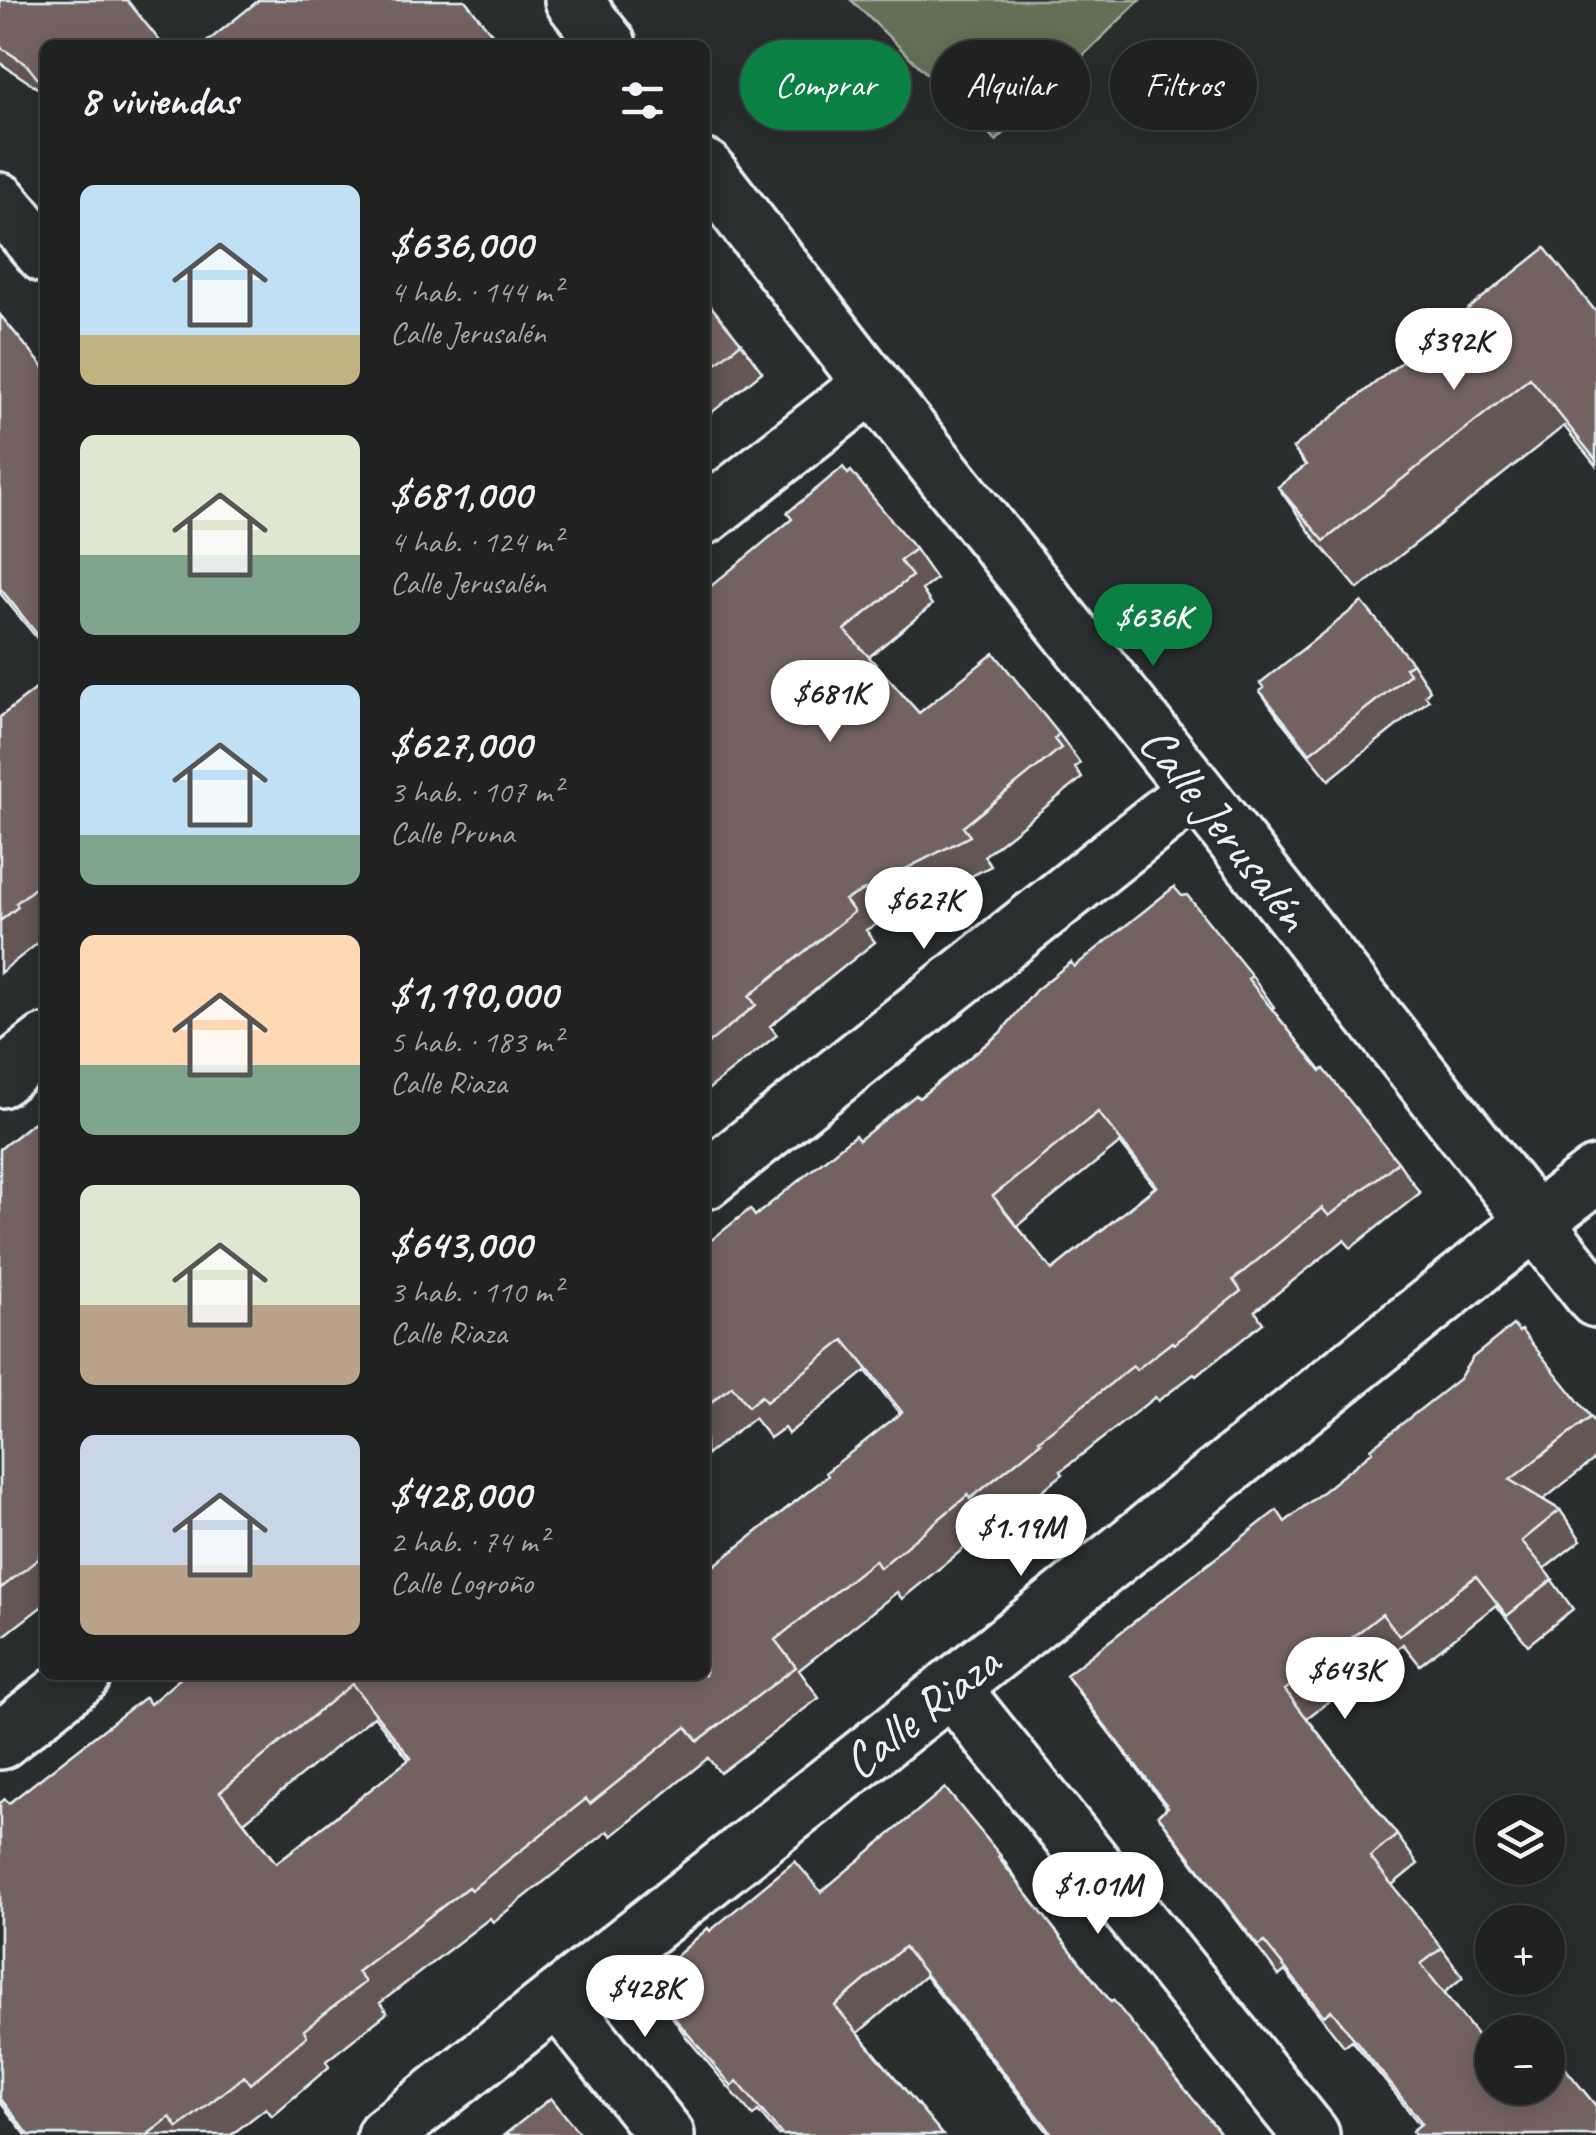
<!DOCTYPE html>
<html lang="es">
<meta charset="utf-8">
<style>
:root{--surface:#202222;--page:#2d2f2f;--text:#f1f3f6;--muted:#a2a4a5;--line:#3d3f40;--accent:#0b8043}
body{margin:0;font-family:Caveat,sans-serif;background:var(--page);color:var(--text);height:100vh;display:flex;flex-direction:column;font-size:38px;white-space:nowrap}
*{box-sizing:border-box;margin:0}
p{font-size:32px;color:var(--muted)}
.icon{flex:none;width:55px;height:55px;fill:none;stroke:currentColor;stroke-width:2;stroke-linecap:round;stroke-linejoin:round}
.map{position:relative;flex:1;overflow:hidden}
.panel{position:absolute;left:40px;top:40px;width:670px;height:1640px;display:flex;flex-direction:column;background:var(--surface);border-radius:15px;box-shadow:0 5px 25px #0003,0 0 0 2px var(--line)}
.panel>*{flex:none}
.guide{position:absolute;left:740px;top:40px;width:705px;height:90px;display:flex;gap:20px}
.buttons{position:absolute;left:1475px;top:1795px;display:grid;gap:20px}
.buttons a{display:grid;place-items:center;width:90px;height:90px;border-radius:50%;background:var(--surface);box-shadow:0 5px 25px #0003,0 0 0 2px var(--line);font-size:50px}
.price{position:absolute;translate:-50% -85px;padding:0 22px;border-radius:35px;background:#fff;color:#222;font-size:32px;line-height:65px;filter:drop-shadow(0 2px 5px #0008)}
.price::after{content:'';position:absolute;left:50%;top:60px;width:30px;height:22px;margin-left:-15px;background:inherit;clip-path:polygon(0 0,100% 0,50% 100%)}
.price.on{background:var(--accent);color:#fff}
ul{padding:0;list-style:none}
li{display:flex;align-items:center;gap:30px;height:250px;padding:0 40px}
li span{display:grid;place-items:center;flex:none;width:280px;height:200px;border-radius:15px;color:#555}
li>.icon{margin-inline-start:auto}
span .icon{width:120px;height:120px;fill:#fffc;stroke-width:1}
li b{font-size:42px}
h2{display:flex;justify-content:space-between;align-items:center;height:120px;padding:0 40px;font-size:42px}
.pill{padding:0 35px;border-radius:45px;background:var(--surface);box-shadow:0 5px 25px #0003,0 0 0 2px var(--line);font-size:35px;line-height:90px}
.pill.on{background:var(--accent);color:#fff}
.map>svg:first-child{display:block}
.green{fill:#626f57;stroke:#a5b0a8;stroke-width:2.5}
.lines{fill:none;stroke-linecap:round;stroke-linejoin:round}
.minor-casing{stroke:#e8f1f8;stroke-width:62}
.minor{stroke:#2a2d2e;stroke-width:55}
.wall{fill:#635653;stroke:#e8f1f8;stroke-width:2.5;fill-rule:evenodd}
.building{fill:#736461;stroke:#e8f1f8;stroke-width:2.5;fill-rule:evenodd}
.labels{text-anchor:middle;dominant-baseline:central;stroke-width:10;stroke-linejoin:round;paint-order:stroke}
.street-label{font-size:50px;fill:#e8f1f8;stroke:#2a2d2e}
</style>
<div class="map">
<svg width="1596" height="2135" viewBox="0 0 1596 2135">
<rect width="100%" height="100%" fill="#2a2d2e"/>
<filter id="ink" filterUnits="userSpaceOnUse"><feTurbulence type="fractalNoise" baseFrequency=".01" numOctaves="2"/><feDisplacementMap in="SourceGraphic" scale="20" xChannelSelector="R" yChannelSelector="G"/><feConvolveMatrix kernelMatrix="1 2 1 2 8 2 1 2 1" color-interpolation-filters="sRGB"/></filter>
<g filter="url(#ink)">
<path class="green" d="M851 0H1140L996 141Z"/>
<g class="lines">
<defs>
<path id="minor" d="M573 0 608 45
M705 168 872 384 1196 790 1596 1299
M0 201 45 255
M705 516 872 384
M0 1079 45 1043
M705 1181 1196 790
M951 1687 1311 2135
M0 1741 83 1675
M558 1999 666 2135
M385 2135 1072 1592 1534 1222 1596 1175"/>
</defs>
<use href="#minor" class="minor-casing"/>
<use href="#minor" class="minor"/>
</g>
<path class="wall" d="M0 0 45 45V93L0 63Z
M705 299 741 343 762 372 705 418Z
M1596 312V466L1564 426 1358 589 1312 535 1278 487 1306 466 1293 448Z
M0 315 45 369V648L0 593Z
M915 549 936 579 922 590 932 605 869 657 919 713 1059 734 1080 763 1075 768 1082 778 984 856 991 866 866 930 875 942 770 1026 777 1035 705 1092V591Z
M1412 663 1430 690 1425 695 1429 700 1329 780 1279 718 1260 691 1264 689Z
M45 682V932L39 937 42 940 0 973V717Z
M1074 967 1252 976 1274 1007 1272 1009 1321 1071 1398 1162 1420 1193 1351 1248 1344 1240 1255 1311 1263 1323 1196 1376 1194 1374 1158 1401 1155 1397 1061 1471 1063 1474 992 1530 990 1527 902 1599 897 1592 799 1670 819 1698 720 1773 708 1758 612 1836 608 1831 493 1922 490 1918 380 2003 387 2013 326 2061 329 2067 272 2116 266 2108 231 2135H26L0 2102V1803H9L150 1704 715 1565 828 1476 900 1414 866 1371 788 1434 784 1428 770 1438 754 1418 705 1456V1245L755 1216 859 1140 919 1098 1000 1033ZM1120 1143 1155 1187 1052 1270 1017 1226ZM374 1716 409 1760 276 1863 244 1822Z
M45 1113V1604L0 1639V1149Z
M1591 1417 1596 1424V1458L1543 1500 1560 1510 1581 1540 1544 1569 1573 1609 1528 1645 1496 1605 1420 1665 1403 1644 1307 1718 1397 1835 1418 1864 1392 1885 1442 1948 1463 1977 1444 1993 1492 2054 1420 2125 1352 2040 1344 2046 1285 1971 1279 1976 1179 1844 1158 1815 1167 1808 1087 1704 1066 1675 1285 1522Z
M1000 1855 1020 1885 1111 2002 1222 2135H1050L925 1976 858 2033 943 2135H778L758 2111 753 2116 687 2038 666 2008 674 2002 668 1994 684 1980 671 1961 710 1931 821 1892Z"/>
<path class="building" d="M0 0H127L163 45H45V88L26 64 0 47Z
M259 0H465L501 45H203Z
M1545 248 1596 312V460L1530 378 1324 541 1278 487 1306 465 1293 448Z
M705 299 741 343 705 372Z
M0 315 45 369V644L0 588Z
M843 467 848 474 851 471 915 549 900 561 912 576 845 630 919 713 994 653 1059 734 1054 739 1061 748 963 827 970 836 845 900 854 912 749 996 756 1005 705 1046V591L792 519 787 513Z
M1362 602 1412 663 1405 668 1410 674 1310 753 1260 691 1264 688 1260 683Z
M45 682V880L16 903 18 907 0 921V717Z
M1174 887 1182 896 1187 895 1252 976 1248 979 1321 1071 1324 1069 1398 1162 1329 1216 1322 1208 1233 1280 1241 1291 1174 1344 1172 1342 1136 1370 1133 1366 1039 1440 1041 1442 970 1499 968 1495 880 1568 875 1560 775 1640 796 1667 698 1741 686 1727 590 1804 586 1799 471 1890 468 1887 357 1972 365 1982 304 2030 307 2036 250 2084 244 2076 178 2128 170 2117 147 2135H29L0 2098V1803L5 1799 9 1803 145 1697 150 1704 184 1675H705V1551L715 1565 828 1476 826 1472 902 1412 844 1340 766 1402 761 1396 748 1407 732 1386 705 1407V1245L750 1209 755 1216 855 1135 859 1140 916 1095 919 1098 1000 1033 1036 990 1071 962 1074 967ZM1098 1112 1157 1186 1052 1270 993 1196ZM352 1684 411 1758 276 1863 220 1792Z
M45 1113V1550L39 1555 41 1557 0 1589V1149Z
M1513 1325 1519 1332 1521 1330 1591 1417 1510 1480 1560 1510 1522 1541 1553 1579 1507 1616 1476 1576 1399 1636 1382 1614 1285 1690 1397 1835 1370 1857 1442 1948 1421 1964 1492 2054V2088H1548V2047L1596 2106V2135H1415L1412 2131 1422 2123 1331 2010 1324 2016 1264 1942 1258 1946 1158 1815 1168 1807 1066 1675 1277 1510 1285 1522 1373 1451 1371 1448 1459 1379 1472 1358Z
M945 1788 1000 1855 998 1857 1111 2002 1113 2000 1222 2135H1053L904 1947 835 2006 943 2135H782L737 2081 732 2086 666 2008 675 2001 668 1994 685 1979 671 1961 708 1928 710 1931 795 1861 821 1892Z
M1528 2024 1535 2032H1518Z
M551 2098 581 2135H504Z"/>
</g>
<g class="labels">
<g class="street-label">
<text transform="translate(1225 828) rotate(52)">Calle Jerusalén</text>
<text transform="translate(921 1712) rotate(-38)">Calle Riaza</text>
</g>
</g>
</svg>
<div class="buttons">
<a><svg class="icon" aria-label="layers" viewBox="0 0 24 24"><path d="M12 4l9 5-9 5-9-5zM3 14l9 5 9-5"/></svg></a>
<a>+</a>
<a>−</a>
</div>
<b class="price" style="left:1454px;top:393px">$392K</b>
<b class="price on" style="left:1153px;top:669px">$636K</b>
<b class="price" style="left:830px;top:745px">$681K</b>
<b class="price" style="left:924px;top:952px">$627K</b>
<b class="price" style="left:1021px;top:1579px">$1.19M</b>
<b class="price" style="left:1345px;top:1722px">$643K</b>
<b class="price" style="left:1098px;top:1937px">$1.01M</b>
<b class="price" style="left:645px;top:2040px">$428K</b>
<div class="guide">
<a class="pill on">Comprar</a>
<a class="pill">Alquilar</a>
<a class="pill">Filtros</a>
</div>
<section class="panel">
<h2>8 viviendas<svg class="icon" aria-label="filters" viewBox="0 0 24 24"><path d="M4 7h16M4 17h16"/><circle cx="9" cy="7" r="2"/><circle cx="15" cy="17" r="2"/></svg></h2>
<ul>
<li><span style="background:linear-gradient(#bfe0f5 75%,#c2b280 0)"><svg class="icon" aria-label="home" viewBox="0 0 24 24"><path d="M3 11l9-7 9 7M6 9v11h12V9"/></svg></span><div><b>$636,000</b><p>4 hab. · 144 m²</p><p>Calle Jerusalén</p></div></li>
<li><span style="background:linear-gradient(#dfe7d0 60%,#7fa58c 0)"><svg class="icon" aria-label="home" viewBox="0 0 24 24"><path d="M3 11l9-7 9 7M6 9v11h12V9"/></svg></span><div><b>$681,000</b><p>4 hab. · 124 m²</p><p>Calle Jerusalén</p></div></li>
<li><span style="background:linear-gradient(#bfe0f5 75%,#7fa58c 0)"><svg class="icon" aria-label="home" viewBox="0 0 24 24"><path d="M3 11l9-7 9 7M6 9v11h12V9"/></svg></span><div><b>$627,000</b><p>3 hab. · 107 m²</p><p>Calle Pruna</p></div></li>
<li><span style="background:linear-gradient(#ffd9b3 65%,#7fa58c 0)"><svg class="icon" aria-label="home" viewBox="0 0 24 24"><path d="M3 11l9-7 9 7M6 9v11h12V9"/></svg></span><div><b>$1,190,000</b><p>5 hab. · 183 m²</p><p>Calle Riaza</p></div></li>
<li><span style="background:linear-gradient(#dfe7d0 60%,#b9a48a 0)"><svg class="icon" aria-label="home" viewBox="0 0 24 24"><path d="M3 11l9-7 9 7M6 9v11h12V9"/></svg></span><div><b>$643,000</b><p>3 hab. · 110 m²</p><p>Calle Riaza</p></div></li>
<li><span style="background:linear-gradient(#c9d6e8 65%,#b9a48a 0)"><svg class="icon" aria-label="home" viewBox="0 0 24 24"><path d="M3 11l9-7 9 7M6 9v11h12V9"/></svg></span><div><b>$428,000</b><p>2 hab. · 74 m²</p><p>Calle Logroño</p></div></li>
</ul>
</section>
</div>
